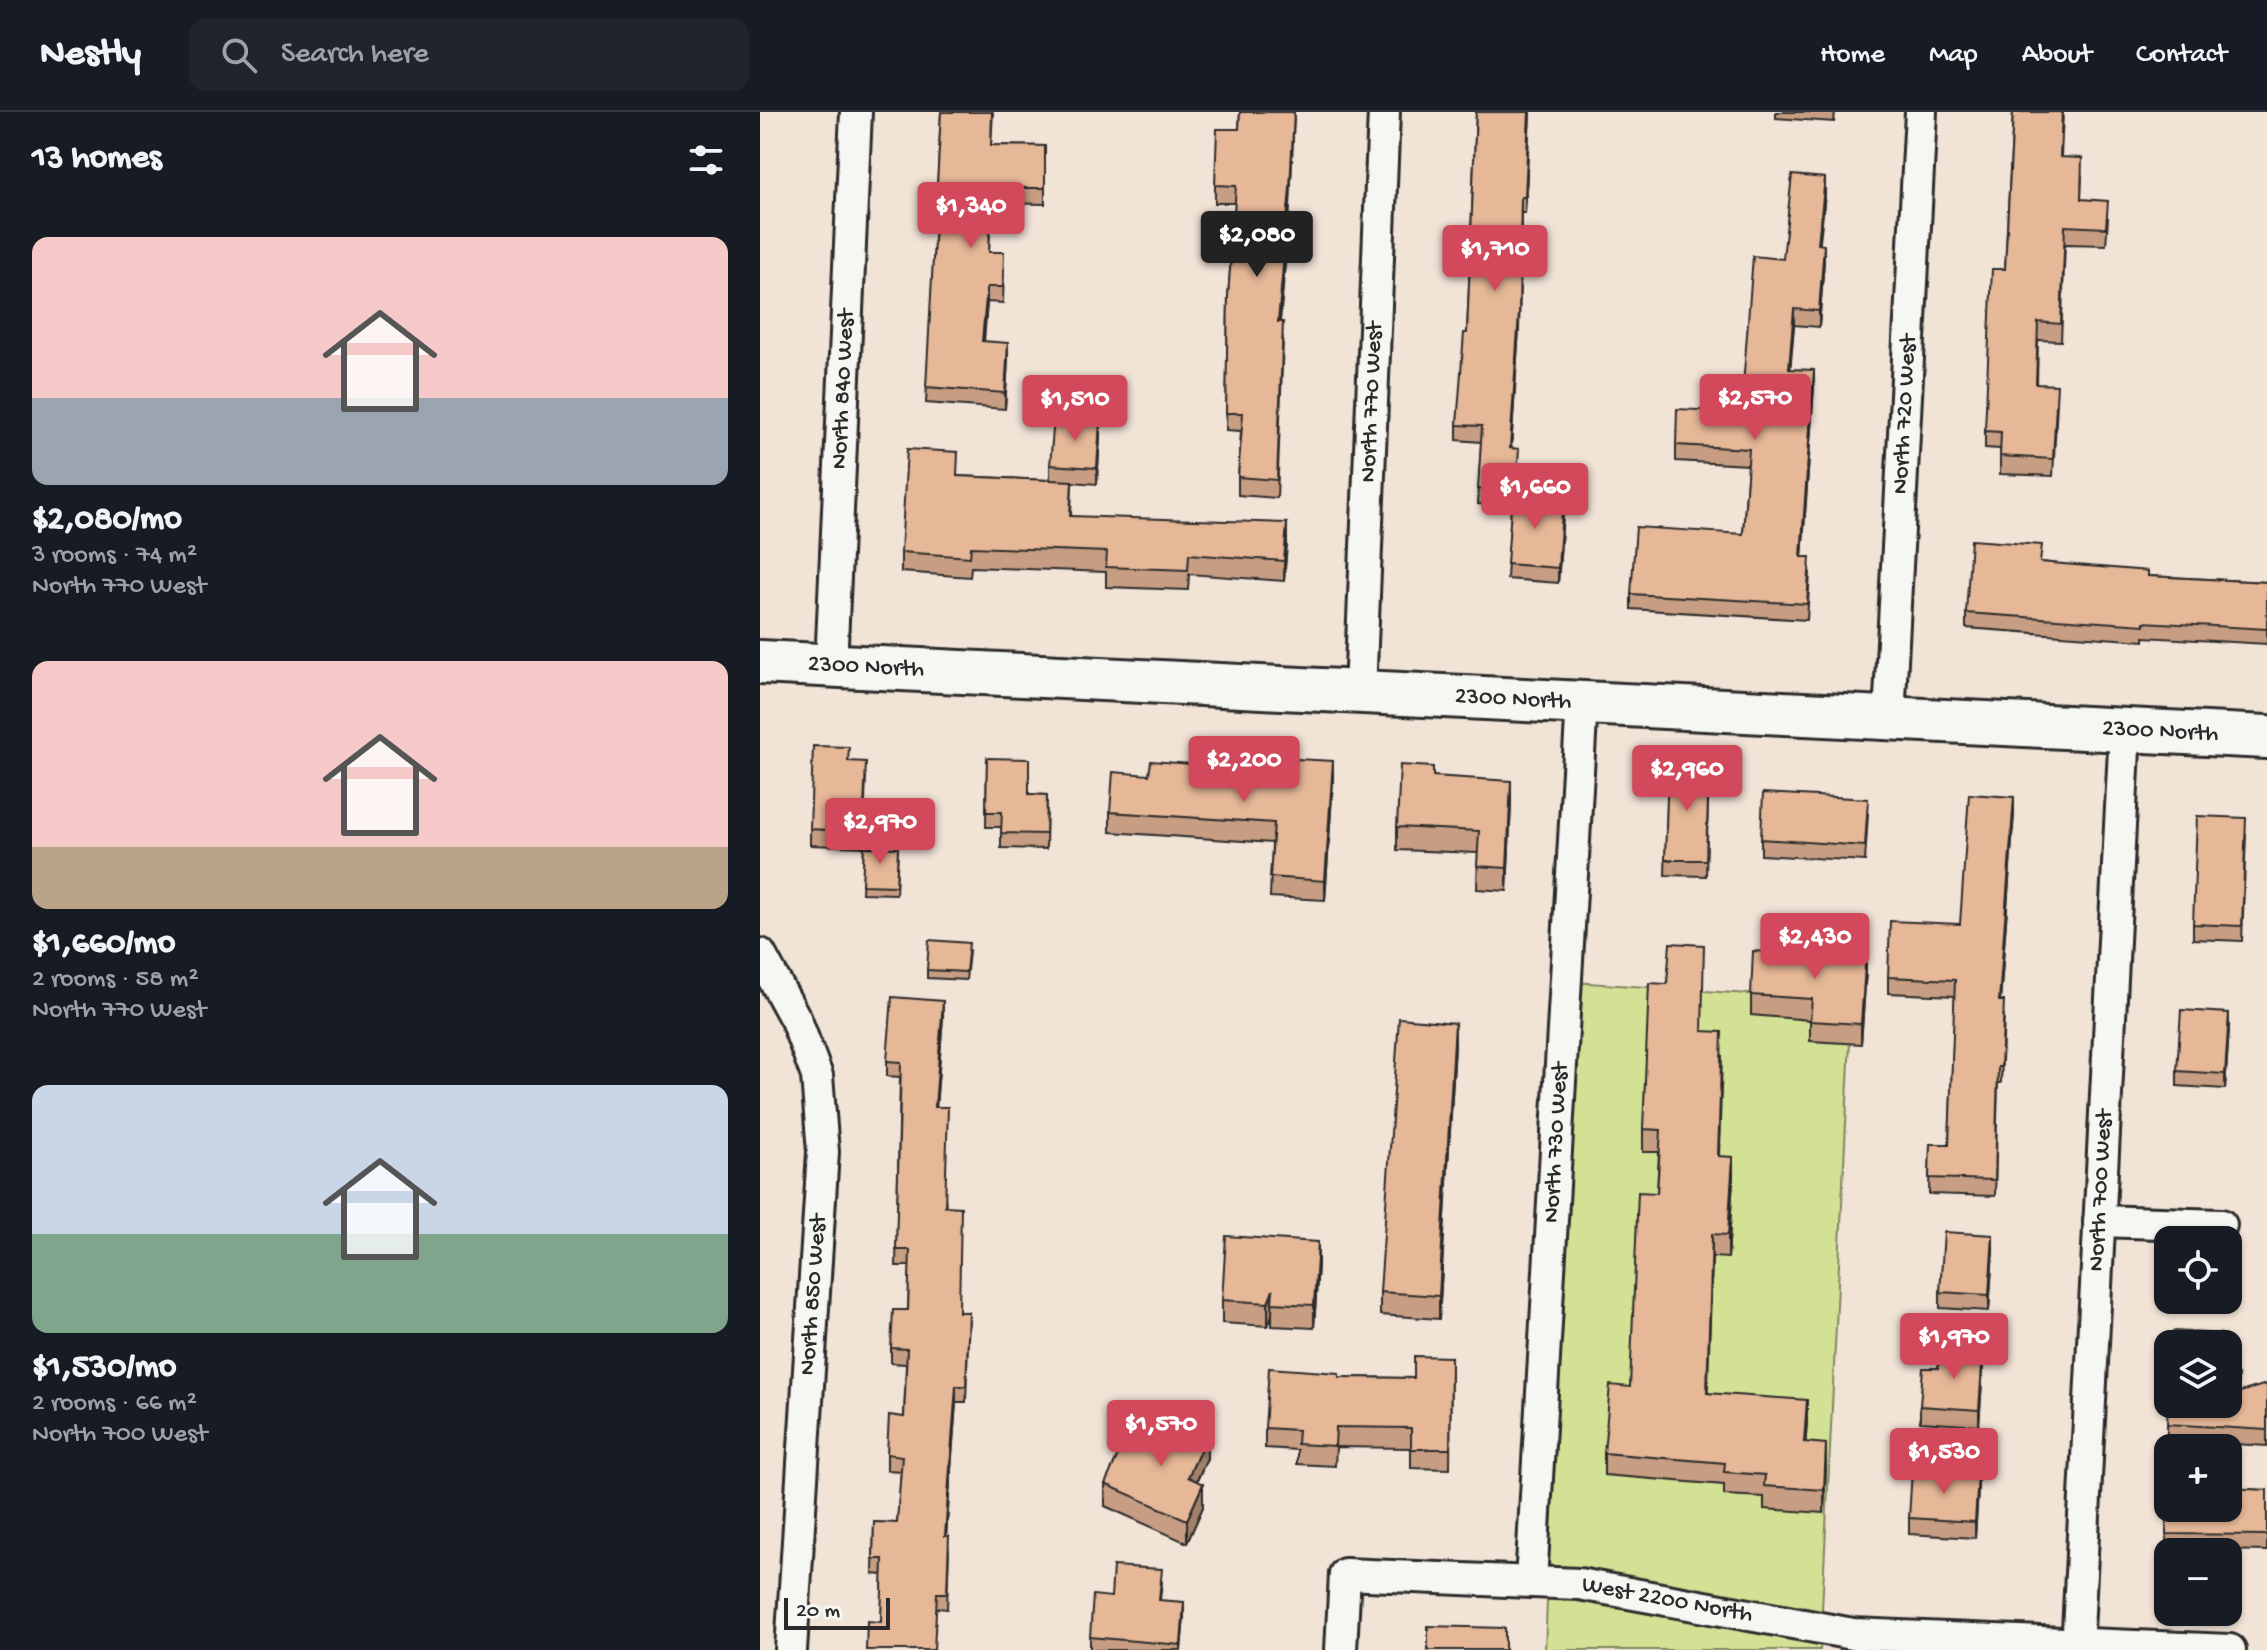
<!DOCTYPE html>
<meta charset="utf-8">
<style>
:root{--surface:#171b24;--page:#20242c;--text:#f1f3f6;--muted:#9ea1a6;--line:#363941;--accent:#d1495b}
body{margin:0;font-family:"Gochi Hand",sans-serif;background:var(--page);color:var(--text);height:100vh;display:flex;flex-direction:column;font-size:30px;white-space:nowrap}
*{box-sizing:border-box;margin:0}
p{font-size:26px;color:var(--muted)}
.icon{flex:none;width:44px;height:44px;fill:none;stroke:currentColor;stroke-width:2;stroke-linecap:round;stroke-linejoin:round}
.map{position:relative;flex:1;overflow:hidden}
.drawer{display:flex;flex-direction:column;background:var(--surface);width:760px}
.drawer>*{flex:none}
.buttons{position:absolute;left:1394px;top:1114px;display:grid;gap:16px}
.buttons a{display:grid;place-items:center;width:88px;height:88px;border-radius:16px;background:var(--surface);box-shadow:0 2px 6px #0004;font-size:40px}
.scale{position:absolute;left:24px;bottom:20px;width:106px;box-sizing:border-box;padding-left:8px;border:4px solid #2b2b2b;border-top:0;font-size:22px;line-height:28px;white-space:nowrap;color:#2b2b2b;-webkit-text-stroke:6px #f6f6f2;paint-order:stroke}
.price{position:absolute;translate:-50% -68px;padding:0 18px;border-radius:8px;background:var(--accent);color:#fff;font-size:26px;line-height:52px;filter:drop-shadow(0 2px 4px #0008)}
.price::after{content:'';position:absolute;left:50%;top:48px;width:24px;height:18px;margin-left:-12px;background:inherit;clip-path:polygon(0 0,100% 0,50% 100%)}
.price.active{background:#222;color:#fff}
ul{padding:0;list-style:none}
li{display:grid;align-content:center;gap:16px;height:424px;padding:0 32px}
li span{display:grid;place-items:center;height:248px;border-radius:16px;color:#555}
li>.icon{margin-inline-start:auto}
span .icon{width:144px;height:144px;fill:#fffc;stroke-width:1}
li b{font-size:34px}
h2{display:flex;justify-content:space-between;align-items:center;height:96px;padding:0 32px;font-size:34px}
header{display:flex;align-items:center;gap:48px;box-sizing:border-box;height:112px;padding:0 40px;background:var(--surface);border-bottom:2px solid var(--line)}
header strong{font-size:38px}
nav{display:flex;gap:44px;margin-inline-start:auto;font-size:28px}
.search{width:560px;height:72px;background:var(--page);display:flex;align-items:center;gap:20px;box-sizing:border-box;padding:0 28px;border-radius:16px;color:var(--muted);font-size:30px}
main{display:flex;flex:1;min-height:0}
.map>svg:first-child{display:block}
.green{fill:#d3e194;stroke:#7f8660;stroke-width:2}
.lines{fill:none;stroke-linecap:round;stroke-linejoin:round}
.street-casing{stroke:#2b2b2b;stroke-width:36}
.secondary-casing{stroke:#2b2b2b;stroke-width:48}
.street{stroke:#f6f6f2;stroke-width:30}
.secondary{stroke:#f6f6f2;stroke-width:42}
.wall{fill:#c79e83;stroke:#2b2b2b;stroke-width:2}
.shaded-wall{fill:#a2816a;stroke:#2b2b2b;stroke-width:2}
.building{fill:#e7b898;stroke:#2b2b2b;stroke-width:2}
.labels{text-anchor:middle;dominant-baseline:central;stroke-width:6;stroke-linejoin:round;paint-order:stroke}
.street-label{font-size:24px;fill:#2b2b2b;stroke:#f6f6f2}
</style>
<header>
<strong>Nestly</strong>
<div class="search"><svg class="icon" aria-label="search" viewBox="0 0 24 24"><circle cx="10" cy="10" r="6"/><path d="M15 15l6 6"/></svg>Search here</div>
<nav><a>Home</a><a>Map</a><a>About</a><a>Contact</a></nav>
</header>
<main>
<section class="drawer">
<h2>13 homes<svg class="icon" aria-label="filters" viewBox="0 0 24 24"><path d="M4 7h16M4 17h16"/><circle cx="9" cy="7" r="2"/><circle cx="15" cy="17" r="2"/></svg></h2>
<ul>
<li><span style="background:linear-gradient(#f6c9c9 65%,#9aa5b1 0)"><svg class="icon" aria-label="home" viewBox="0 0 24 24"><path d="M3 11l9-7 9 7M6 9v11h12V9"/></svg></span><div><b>$2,080/mo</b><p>3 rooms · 74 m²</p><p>North 770 West</p></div></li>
<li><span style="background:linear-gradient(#f6c9c9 75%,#b9a48a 0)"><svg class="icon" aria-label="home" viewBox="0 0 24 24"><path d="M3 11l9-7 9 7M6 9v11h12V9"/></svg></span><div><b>$1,660/mo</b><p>2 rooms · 58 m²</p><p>North 770 West</p></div></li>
<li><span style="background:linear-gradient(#c9d6e8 60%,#7fa58c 0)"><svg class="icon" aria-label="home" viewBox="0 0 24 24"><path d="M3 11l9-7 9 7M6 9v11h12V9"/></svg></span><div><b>$1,530/mo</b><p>2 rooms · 66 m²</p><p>North 700 West</p></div></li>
</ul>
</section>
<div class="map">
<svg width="1507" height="1538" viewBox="0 0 1507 1538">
<rect width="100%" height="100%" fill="#f2e3d7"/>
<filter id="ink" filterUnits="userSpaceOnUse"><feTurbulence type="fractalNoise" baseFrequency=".0125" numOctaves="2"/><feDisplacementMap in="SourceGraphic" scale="16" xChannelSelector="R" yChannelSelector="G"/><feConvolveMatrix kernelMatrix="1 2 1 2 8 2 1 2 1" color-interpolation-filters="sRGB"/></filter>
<g filter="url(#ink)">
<path class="green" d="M813 870 1092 889 1060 1538H785Z"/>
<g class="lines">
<defs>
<g id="street">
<path id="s1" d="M71 553 96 0"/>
<path id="s2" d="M600 580 624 0"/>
<path id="s3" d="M1129 606 1161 0"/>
<path d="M0 842 36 908 57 964 63 1040 31 1538"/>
<path d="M1339 1109 1461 1113"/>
<path id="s4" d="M771 1470 822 590"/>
<path id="s5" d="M581 1538 585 1462 819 1472 1093 1522 1470 1538"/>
<path id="s6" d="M1317 1538 1365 618"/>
</g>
<g id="secondary">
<path id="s7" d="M0 550 1507 625"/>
</g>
</defs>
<use href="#street" class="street-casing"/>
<use href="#secondary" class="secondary-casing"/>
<use href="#street" class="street"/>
<use href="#secondary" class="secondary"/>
</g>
<path class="wall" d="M181 0H233L231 33 285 34V92L231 91 229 140 244 156 243 191 227 190 224 230 248 247 245 297 166 291Z
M480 0H534L530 93 520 210 523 228 517 386 478 383V365L481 319 466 318 468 185 475 91H455V73L479 17Z
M716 0H770L765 101H761L759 216 751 336 759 353 757 383 803 402 798 471 747 467 751 395 718 392 721 330 697 328V313L707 221Z
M1016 0H1075L1074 10 1016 6Z
M1253 0H1303L1301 45 1322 64 1321 87 1348 106 1346 133 1305 132 1301 229 1278 228 1277 272 1297 291 1293 364 1240 362V337L1225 336V319L1245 157Z
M1065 82 1059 132 1064 148 1059 215 1034 213 1030 257 1054 274 1042 445 1050 461 1047 508 871 497V482L983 422 988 353 916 349V333L981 300 1023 147Z
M340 325 337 372 312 370 311 404 527 431 524 469 429 462 428 478 346 475V460L211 455 210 465 141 460V440L198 364 290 368V353Z
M1282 450 1388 464 1507 470V532L1384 525V529L1206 516V501Z
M227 646 269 682 287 683 286 737 241 736V715H226Z
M89 649 106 665 103 735 50 733V717Z
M908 654 949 655 946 764 905 763Z
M389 663 573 668 565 788 510 785 512 731 350 720V700Z
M673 664 751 691 747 779 717 777 718 741 637 738V715Z
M1254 701 1240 889 1244 904 1241 971H1238L1235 1084 1169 1082 1170 1032H1189L1195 884 1128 881V865L1200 812Z
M1108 702 1105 749 1001 743V727Z
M1486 722 1482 829 1433 827V812Z
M104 735 138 736 136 782 102 781Z
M209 839 206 868 167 866V858Z
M1106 858 1101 932 1050 929V908L991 903V883Z
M907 872 962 943 959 1044 973 1068 968 1146 952 1145 947 1281 1047 1310 1045 1331 1066 1354 1064 1401 1004 1397V1385L964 1383V1373L844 1363V1341L870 1275 897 1081 899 1040H883V1017Z
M183 904 176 995 186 1094 199 1200H209L206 1290H196L186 1424 189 1439 187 1497 177 1496 121 1510 123 1463 113 1462 114 1410 137 1411 141 1359 127 1358V1342L144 1305 146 1252 131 1251V1236L148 1198 150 1154H136L140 965 127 964V949Z
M1469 916 1465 977 1417 974V959Z
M695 933 679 1207 620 1203V1180Z
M1233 1138 1229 1199 1180 1196V1180Z
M558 1152 554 1216 512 1214V1203L508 1214 462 1211V1188Z
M691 1245 690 1357 651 1356V1336L576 1335 575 1354 537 1352V1338L505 1336V1316L579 1265 654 1266Z
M1223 1254 1219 1314 1160 1310V1294L1178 1256Z
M1507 1272V1334L1407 1328V1312L1478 1281Z
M386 1336 447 1346 437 1369 443 1395 427 1431 345 1394V1372Z
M1407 1374 1507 1378V1439L1406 1437Z
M1218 1378 1215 1426 1149 1422V1406Z
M402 1470 400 1488 424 1504 421 1538H330V1525L351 1485Z"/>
<path class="shaded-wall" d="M534 0 530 93 518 228V210Z
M769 0H770L765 101V85Z
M1065 66V82L1058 148V132Z
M761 85 759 216 750 352V336Z
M1064 133V148L1059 215V199Z
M227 175V190L222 245V229Z
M1034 197V213L1029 273V257Z
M248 231V247L245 297V281Z
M1054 258V274L1041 460V445Z
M340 309V325L337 372V356Z
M803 386V402L798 471V456Z
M527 411V431L524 469V449Z
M573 649V668L565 788V769Z
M751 669V691L747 779V756Z
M1254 685V701L1239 904V889Z
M1106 838V858L1101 932V912Z
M183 889V904L175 1010V995Z
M1469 901V916L1465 977V962Z
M695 911V933L679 1207V1184Z
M973 1045V1068L968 1146V1123Z
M952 1122V1145L947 1304V1281Z
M1233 1123V1138L1229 1199V1183Z
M558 1130V1152L554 1216V1193Z
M513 1178 512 1203 508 1214V1191Z
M1223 1239V1254L1219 1314V1298Z
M196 1274V1290L185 1439V1424Z
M1047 1288V1310L1044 1353V1330Z
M447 1323V1346L428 1388V1365Z
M1066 1332V1354L1064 1401V1378Z
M1218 1362V1378L1215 1426V1410Z
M443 1372V1395L427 1431V1408Z
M424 1490V1504L421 1538V1533Z"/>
<path class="building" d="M181 0H232L231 33 285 34V76H231L229 140H244L243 175H227L222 229 248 231 245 281 166 275Z
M480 0H534L530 76 518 210H523L517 368 478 365 483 301H466L468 185 476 74 455 73 457 17H479Z
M716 0H769L765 85H761L759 201 750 336 759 337 756 379 718 377 722 314 697 313 704 221H707Z
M1253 0H1302L1300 45 1322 46 1321 87 1348 89 1346 116 1305 114 1301 212 1278 210 1276 272 1297 273 1293 347 1240 344 1241 320 1225 319 1232 157H1245Z
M1032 63 1065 66 1058 132 1064 133 1059 199 1034 197 1029 257 1054 258 1041 445H1050L1047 492 871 482 876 415 983 422 989 337 916 333 917 297 981 300 993 144 1023 147Z
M294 306 340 309 337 356 290 353Z
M147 337 198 340 197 364 312 369 310 404 527 411 524 449 429 442 428 458 346 455 347 440 211 435 210 445 141 440Z
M752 383 803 386 798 456 747 452Z
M1211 428 1282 433 1280 450 1388 459V464L1507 470V517L1384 510V513L1206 501Z
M53 634 89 635 88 649 106 650 103 720 50 717Z
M227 646 269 647V682L287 683 286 722 241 721 242 700H226Z
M518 646 573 649 565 769 510 765 514 711 350 700 353 660 389 663 391 649 517 658Z
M640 653 673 655V664L751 669 747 756 717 754 719 719 637 715Z
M908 654 949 655 946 748H905Z
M1003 681 1108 687 1105 734 1001 727Z
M1209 682 1254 685 1239 889H1244L1241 955H1238L1235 1068 1169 1066 1170 1032H1189L1195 868 1128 865 1130 809 1200 812Z
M1437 704 1486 706 1482 814 1433 812Z
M104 735 138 736 136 774 102 773Z
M169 828 209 831 206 860 167 858Z
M910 831 944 833 942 919 962 920 958 1044 973 1045 968 1123 952 1122 947 1281 1047 1288 1044 1330 1066 1332 1064 1378 1004 1374 1005 1363 964 1360 965 1351 844 1341 850 1273 870 1275 878 1080 897 1081 901 1018 883 1017 888 896 889 871 907 872Z
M1055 835 1106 838 1101 912 1050 909 1052 887 991 883 993 839 1055 843Z
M132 885 183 889 175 995H188L185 1094 201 1095 199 1200H209L206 1274H196L185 1424H189L187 1481H177L174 1538H106L107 1509 121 1510 123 1447H113L114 1410 137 1411 142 1344 127 1342 129 1303 144 1305 147 1237 131 1236 133 1198H148L150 1138H136L141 950 127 949Z
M1421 898 1469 901 1465 962 1417 959Z
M639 906 695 911 679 1184 620 1180Z
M1184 1120 1233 1123 1229 1183 1180 1180Z
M466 1124 558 1130 554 1193 512 1191 513 1178 508 1191 462 1188Z
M1413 1219 1462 1222 1461 1232H1412Z
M1180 1236 1223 1239 1219 1298 1160 1294 1163 1256H1178Z
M654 1244 691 1245 690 1337H651V1316L576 1315 575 1334 537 1332 538 1318 505 1316 509 1256 579 1261V1265L654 1266Z
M1468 1262 1478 1263 1477 1281 1507 1272V1318L1407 1312 1408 1290V1292H1468Z
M401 1302 447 1323 428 1365 443 1372 427 1408 345 1372 365 1327 386 1336Z
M1152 1358 1218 1362 1215 1410 1149 1406Z
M1407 1374H1408V1396H1468V1376L1507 1378V1423L1406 1422Z
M353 1454 402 1457 399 1488 424 1490 421 1533 330 1525 333 1483 351 1485Z
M668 1514 745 1516V1538H668Z"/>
</g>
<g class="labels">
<g class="street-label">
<text stroke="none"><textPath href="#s1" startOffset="276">North 840 West</textPath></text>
<text stroke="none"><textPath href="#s2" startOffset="290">North 770 West</textPath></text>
<text stroke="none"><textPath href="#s3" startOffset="304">North 720 West</textPath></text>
<text stroke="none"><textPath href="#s7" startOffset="106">2300 North</textPath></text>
<text stroke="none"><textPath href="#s7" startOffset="754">2300 North</textPath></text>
<text stroke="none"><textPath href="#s7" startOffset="1402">2300 North</textPath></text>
<text stroke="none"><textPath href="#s4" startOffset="440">North 730 West</textPath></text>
<text stroke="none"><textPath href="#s6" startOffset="460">North 700 West</textPath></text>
<text transform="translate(54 1183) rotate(-86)">North 850 West</text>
<text stroke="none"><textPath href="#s5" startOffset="400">West 2200 North</textPath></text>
</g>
</g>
</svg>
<div class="buttons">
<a><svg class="icon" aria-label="locate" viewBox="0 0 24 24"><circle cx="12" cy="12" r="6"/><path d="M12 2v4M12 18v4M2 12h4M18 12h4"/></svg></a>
<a><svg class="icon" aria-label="layers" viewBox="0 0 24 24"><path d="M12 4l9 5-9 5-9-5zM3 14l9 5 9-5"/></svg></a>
<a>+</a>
<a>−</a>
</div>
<div class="scale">20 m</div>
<b class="price" style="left:211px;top:138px">$1,340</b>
<b class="price active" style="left:497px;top:167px">$2,080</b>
<b class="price" style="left:735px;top:181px">$1,710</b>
<b class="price" style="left:995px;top:330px">$2,570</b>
<b class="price" style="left:315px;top:331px">$1,510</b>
<b class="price" style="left:775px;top:419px">$1,660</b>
<b class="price" style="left:484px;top:692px">$2,200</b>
<b class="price" style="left:927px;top:701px">$2,960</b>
<b class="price" style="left:120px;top:754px">$2,970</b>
<b class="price" style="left:1055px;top:869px">$2,430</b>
<b class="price" style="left:1194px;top:1269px">$1,970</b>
<b class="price" style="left:401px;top:1356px">$1,570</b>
<b class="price" style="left:1184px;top:1384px">$1,530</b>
</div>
</main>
